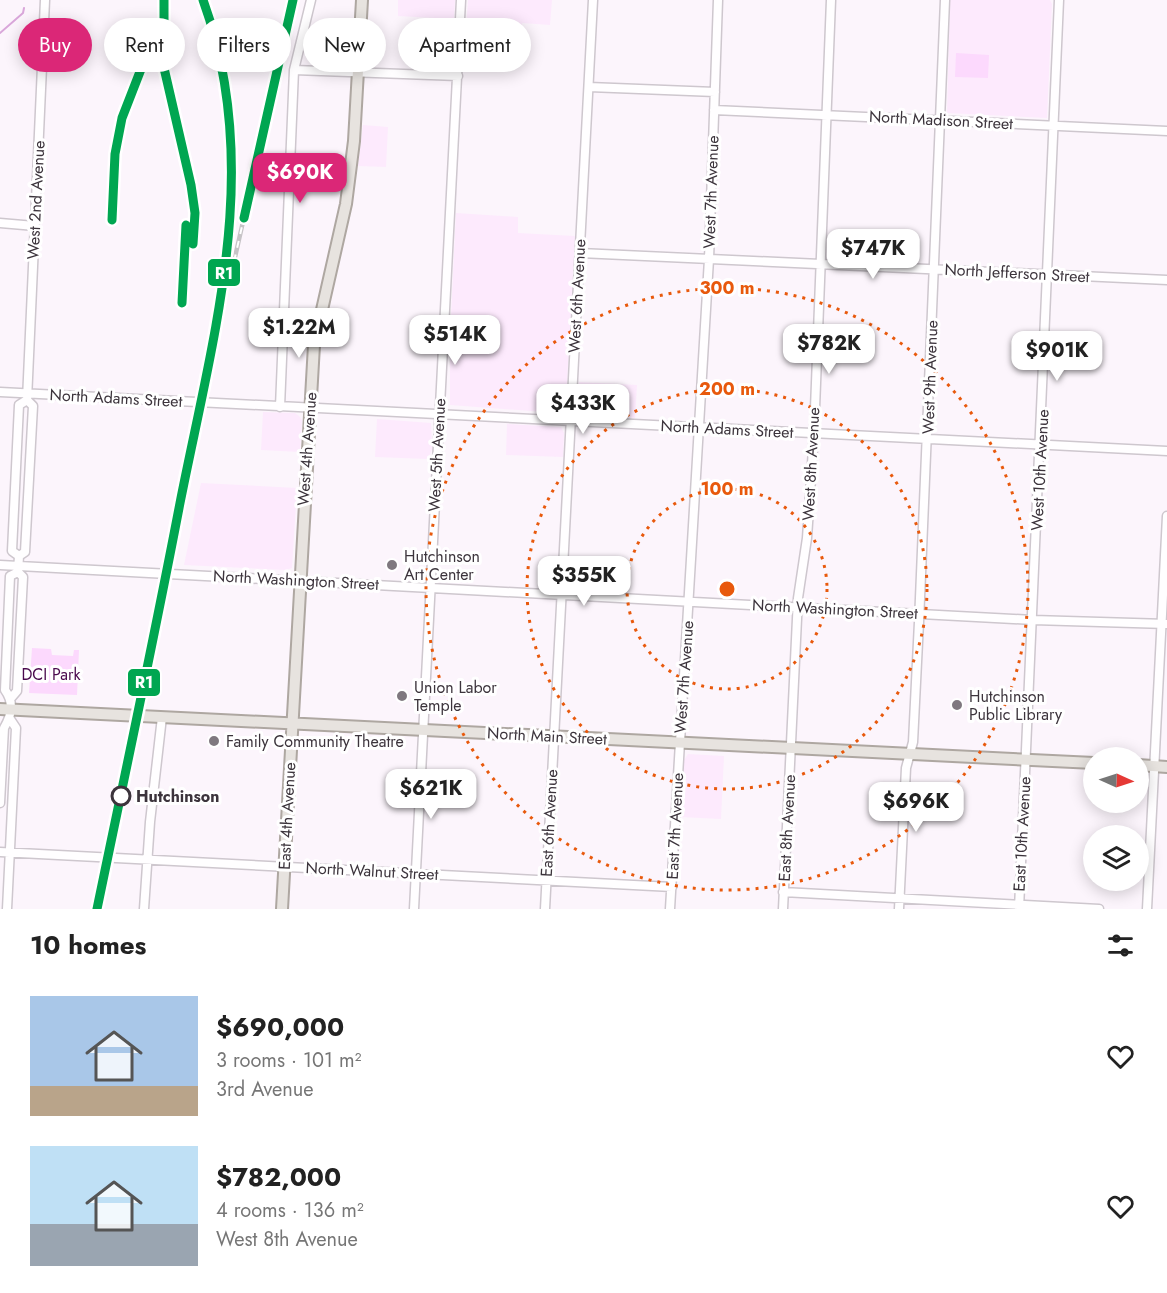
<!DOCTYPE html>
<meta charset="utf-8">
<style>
:root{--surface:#fff;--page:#f2f2f2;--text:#222;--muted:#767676;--accent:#db2777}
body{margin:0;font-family:Jost,sans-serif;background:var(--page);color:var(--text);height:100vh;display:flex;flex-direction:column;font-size:22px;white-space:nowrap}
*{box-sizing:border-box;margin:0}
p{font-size:20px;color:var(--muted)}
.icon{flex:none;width:33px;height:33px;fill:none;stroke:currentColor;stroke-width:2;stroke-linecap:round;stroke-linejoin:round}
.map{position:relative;height:909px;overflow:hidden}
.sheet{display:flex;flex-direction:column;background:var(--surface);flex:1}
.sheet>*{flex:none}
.top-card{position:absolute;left:18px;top:18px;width:600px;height:54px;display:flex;gap:12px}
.needle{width:39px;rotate:93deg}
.controls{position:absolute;left:1083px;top:747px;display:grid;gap:12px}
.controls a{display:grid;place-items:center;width:66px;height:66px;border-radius:50%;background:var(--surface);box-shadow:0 3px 15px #0003;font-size:30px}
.price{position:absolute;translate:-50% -51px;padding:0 14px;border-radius:12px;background:#fff;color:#222;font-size:20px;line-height:39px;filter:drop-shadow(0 2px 3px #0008)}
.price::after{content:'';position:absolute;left:50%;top:36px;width:18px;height:14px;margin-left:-9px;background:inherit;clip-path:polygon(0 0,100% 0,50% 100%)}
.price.selected{background:var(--accent);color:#fff}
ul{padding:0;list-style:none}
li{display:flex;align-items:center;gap:18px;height:150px;padding:0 30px}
li span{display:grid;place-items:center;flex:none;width:168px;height:120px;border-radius:0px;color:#555}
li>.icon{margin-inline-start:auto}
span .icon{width:72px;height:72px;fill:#fffc;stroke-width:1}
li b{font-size:26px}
h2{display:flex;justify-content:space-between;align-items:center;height:72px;padding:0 30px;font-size:26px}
.tag{padding:0 21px;border-radius:27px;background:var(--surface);box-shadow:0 3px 15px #0003;font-size:21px;line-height:54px}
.tag.selected{background:var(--accent);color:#fff}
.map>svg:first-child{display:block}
.built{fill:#fdeafd}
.green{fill:#fcd9fd}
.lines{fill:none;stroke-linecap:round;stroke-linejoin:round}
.stream{stroke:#d9a7da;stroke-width:2}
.minor-casing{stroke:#cec7ce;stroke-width:11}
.major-casing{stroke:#aea7a1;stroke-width:14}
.minor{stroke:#fffeff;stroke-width:8}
.major{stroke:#e7e3df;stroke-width:10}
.rail-casing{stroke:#c6c3c6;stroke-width:4.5}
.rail{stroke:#fff;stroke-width:2;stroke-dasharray:7;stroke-linecap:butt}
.rail-1-casing{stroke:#fff;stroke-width:14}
.rail-1{stroke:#00a651;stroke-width:9}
.ring{fill:none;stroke:#e8590c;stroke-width:3;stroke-dasharray:3 6}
.poi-dot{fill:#7f787f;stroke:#fff;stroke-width:2}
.stop-dot{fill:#fff;stroke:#3c343c;stroke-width:3}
.labels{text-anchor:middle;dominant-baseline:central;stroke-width:6;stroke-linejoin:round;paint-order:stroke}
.street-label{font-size:16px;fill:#3c343c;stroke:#fff}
.poi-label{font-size:16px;fill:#3c343c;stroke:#fff;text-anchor:start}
.park-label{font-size:16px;fill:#4a094d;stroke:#fff}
.stop-label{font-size:16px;font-weight:bold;fill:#3c343c;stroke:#fff;text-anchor:start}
.centre{fill:#e8590c;stroke:#fff;stroke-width:3}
.ring-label{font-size:18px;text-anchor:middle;font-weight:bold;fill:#e8590c;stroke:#fff;stroke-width:6;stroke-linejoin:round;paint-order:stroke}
.line-badge{stroke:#fff;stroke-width:2}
.badge-label{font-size:16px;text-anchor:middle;font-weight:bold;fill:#fff}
</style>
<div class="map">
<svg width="1167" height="909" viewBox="0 0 1167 909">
<rect width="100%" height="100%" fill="#fcf5fc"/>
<path class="built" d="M398 0H455L454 19 398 16Z
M468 0H552L550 25 522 23V47L465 44Z
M950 0H1050L1052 4 1047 118 947 113Z
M363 125 388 127 386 167 358 166Z
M456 213 518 217V233L575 236 566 401 559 413 450 405V336Z
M579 382 637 385 635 418 583 415 578 406Z
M263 412 295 413 299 416 302 420 300 452 261 450Z
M377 419 431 423 432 449 428 459 375 457Z
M507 424 561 427 564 433 563 457 506 455Z
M201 483 297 488 292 568 286 570 184 565Z
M688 754 724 756 721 819 680 817 684 760Z"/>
<path class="green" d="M956 53 989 55 988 78 955 77Z
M32 648 51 649 52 655 73 656 74 650H79L77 695 29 693Z"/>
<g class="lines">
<path class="stream" d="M0 33 23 13 24 8"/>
<defs>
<path id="minor" d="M294 70 458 76
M589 87 715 92
M714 110 1167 131
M0 223 35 226
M580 253 1167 280
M0 392 1167 451
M280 407 294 70 311 0
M19 556 12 551 19 405 27 400
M0 565 1033 620 1167 624
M11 698 17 691 23 577 18 572 19 556 25 552 33 406 27 400 45 0
M0 803 4 728C12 715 14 702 5 690L10 576 18 572
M0 852 672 887
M783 892 1099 909
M7 909 16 728 10 719
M144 909 150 822 162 717
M414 909 461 0
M545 909 593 0
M670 909 709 259 718 0
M783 909 798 598 807 538 814 434 831 0
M899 909 906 768 913 742 919 622 945 0
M1019 909 1059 0
M1147 909 1167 516"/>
<path id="major" d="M0 709 1094 763
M1138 765 1167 767
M282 909 314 345 346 204 354 141 362 0"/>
</defs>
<use href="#minor" class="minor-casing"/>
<use href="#major" class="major-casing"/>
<use href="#minor" class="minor"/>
<use href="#major" class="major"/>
<defs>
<path id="rail" d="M164 0V68L191 185 195 213 193 244
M112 220 115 154 122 118 158 23
M231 275 293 0
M182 303 185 229"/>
</defs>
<use href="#rail" class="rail-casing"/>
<use href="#rail" class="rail"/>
<defs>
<path id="rail-1" d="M164 0V68L191 185 195 213 193 244
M244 218 293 0
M112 220 115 154 122 118 157 28
M182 303 186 225
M97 909C125 774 154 639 180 503 213 336 264 167 203 0"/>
</defs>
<use href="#rail-1" class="rail-1-casing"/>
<use href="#rail-1" class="rail-1"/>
</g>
<g class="ring">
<circle cx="727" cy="589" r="100"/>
<circle cx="727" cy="589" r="200"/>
<circle cx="727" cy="589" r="301"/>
</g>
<g class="poi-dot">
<circle cx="392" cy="565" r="6"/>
<circle cx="402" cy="696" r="6"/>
<circle cx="957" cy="705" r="6"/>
<circle cx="214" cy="741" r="6"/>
</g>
<circle class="stop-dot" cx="121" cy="796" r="9"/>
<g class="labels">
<g class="street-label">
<text transform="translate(941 120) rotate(3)">North Madison Street</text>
<text transform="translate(711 192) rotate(-88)">West 7th Avenue</text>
<text transform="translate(36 200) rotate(-87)">West 2nd Avenue</text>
<text transform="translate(1017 273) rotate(3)">North Jefferson Street</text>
<text transform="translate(577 296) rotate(-87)">West 6th Avenue</text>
<text transform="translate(930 377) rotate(-88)">West 9th Avenue</text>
<text transform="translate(116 398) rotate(3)">North Adams Street</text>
<text transform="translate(727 429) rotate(3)">North Adams Street</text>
<text transform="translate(307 449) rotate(-86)">West 4th Avenue</text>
<text transform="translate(437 455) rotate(-87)">West 5th Avenue</text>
<text transform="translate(811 464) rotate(-87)">West 8th Avenue</text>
<text transform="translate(1040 470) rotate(-87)">West 10th Avenue</text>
<text transform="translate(296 580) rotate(3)">North Washington Street</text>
<text transform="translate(835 609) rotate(3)">North Washington Street</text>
<text transform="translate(684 677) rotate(-86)">West 7th Avenue</text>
<text transform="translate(547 736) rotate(3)">North Main Street</text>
<text transform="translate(287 816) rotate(-87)">East 4th Avenue</text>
<text transform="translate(549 823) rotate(-87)">East 6th Avenue</text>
<text transform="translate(675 826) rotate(-87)">East 7th Avenue</text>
<text transform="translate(787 828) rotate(-87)">East 8th Avenue</text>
<text transform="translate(1022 834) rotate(-87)">East 10th Avenue</text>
<text transform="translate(372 871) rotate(3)">North Walnut Street</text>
</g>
<g class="poi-label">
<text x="404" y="556">Hutchinson<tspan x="404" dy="18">Art Center</tspan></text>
<text x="414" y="687">Union Labor<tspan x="414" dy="18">Temple</tspan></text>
<text x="969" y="696">Hutchinson<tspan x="969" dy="18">Public Library</tspan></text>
<text x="226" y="741">Family Community Theatre</text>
</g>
<g class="park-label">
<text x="51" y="674">DCI Park</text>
</g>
<g class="stop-label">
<text x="136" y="796">Hutchinson</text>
</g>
</g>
<circle cx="727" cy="589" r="9" class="centre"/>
<g class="ring-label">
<text x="727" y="294">300 m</text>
<text x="727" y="395">200 m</text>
<text x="727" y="495">100 m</text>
</g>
<g class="line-badge">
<rect x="207" y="258" width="34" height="29" rx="6" fill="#00a651"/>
<rect x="127" y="668" width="34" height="29" rx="6" fill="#00a651"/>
</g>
<g class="badge-label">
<text x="224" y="279">R1</text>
<text x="144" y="688">R1</text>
</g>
</svg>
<div class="controls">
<a><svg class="needle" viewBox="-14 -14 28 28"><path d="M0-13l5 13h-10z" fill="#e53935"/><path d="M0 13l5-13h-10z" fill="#767676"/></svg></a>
<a><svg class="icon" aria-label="layers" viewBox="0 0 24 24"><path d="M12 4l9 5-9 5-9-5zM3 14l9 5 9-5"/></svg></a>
</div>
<b class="price selected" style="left:300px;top:204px">$690K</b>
<b class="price" style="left:873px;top:280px">$747K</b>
<b class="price" style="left:299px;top:359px">$1.22M</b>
<b class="price" style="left:455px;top:366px">$514K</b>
<b class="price" style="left:829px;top:375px">$782K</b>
<b class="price" style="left:1057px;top:382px">$901K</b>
<b class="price" style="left:583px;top:435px">$433K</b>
<b class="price" style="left:584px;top:607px">$355K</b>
<b class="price" style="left:431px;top:820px">$621K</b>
<b class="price" style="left:916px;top:833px">$696K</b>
<div class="top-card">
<a class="tag selected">Buy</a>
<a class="tag">Rent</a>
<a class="tag">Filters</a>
<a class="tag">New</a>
<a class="tag">Apartment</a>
</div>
</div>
<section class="sheet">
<h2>10 homes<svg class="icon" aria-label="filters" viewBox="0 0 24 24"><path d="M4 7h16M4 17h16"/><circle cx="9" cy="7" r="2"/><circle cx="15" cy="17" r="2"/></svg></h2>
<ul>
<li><span style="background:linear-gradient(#a9c7e8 75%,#b9a48a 0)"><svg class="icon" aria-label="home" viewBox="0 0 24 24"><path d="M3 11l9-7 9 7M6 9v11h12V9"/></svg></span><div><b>$690,000</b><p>3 rooms · 101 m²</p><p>3rd Avenue</p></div><svg class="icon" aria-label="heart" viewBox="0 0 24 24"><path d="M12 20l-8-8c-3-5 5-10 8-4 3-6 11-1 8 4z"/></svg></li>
<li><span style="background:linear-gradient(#bfe0f5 65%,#9aa5b1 0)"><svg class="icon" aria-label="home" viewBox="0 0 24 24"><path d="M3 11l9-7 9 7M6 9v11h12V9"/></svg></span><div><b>$782,000</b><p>4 rooms · 136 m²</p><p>West 8th Avenue</p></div><svg class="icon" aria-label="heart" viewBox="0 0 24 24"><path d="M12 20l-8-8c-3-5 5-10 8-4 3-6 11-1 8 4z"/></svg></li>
</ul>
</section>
